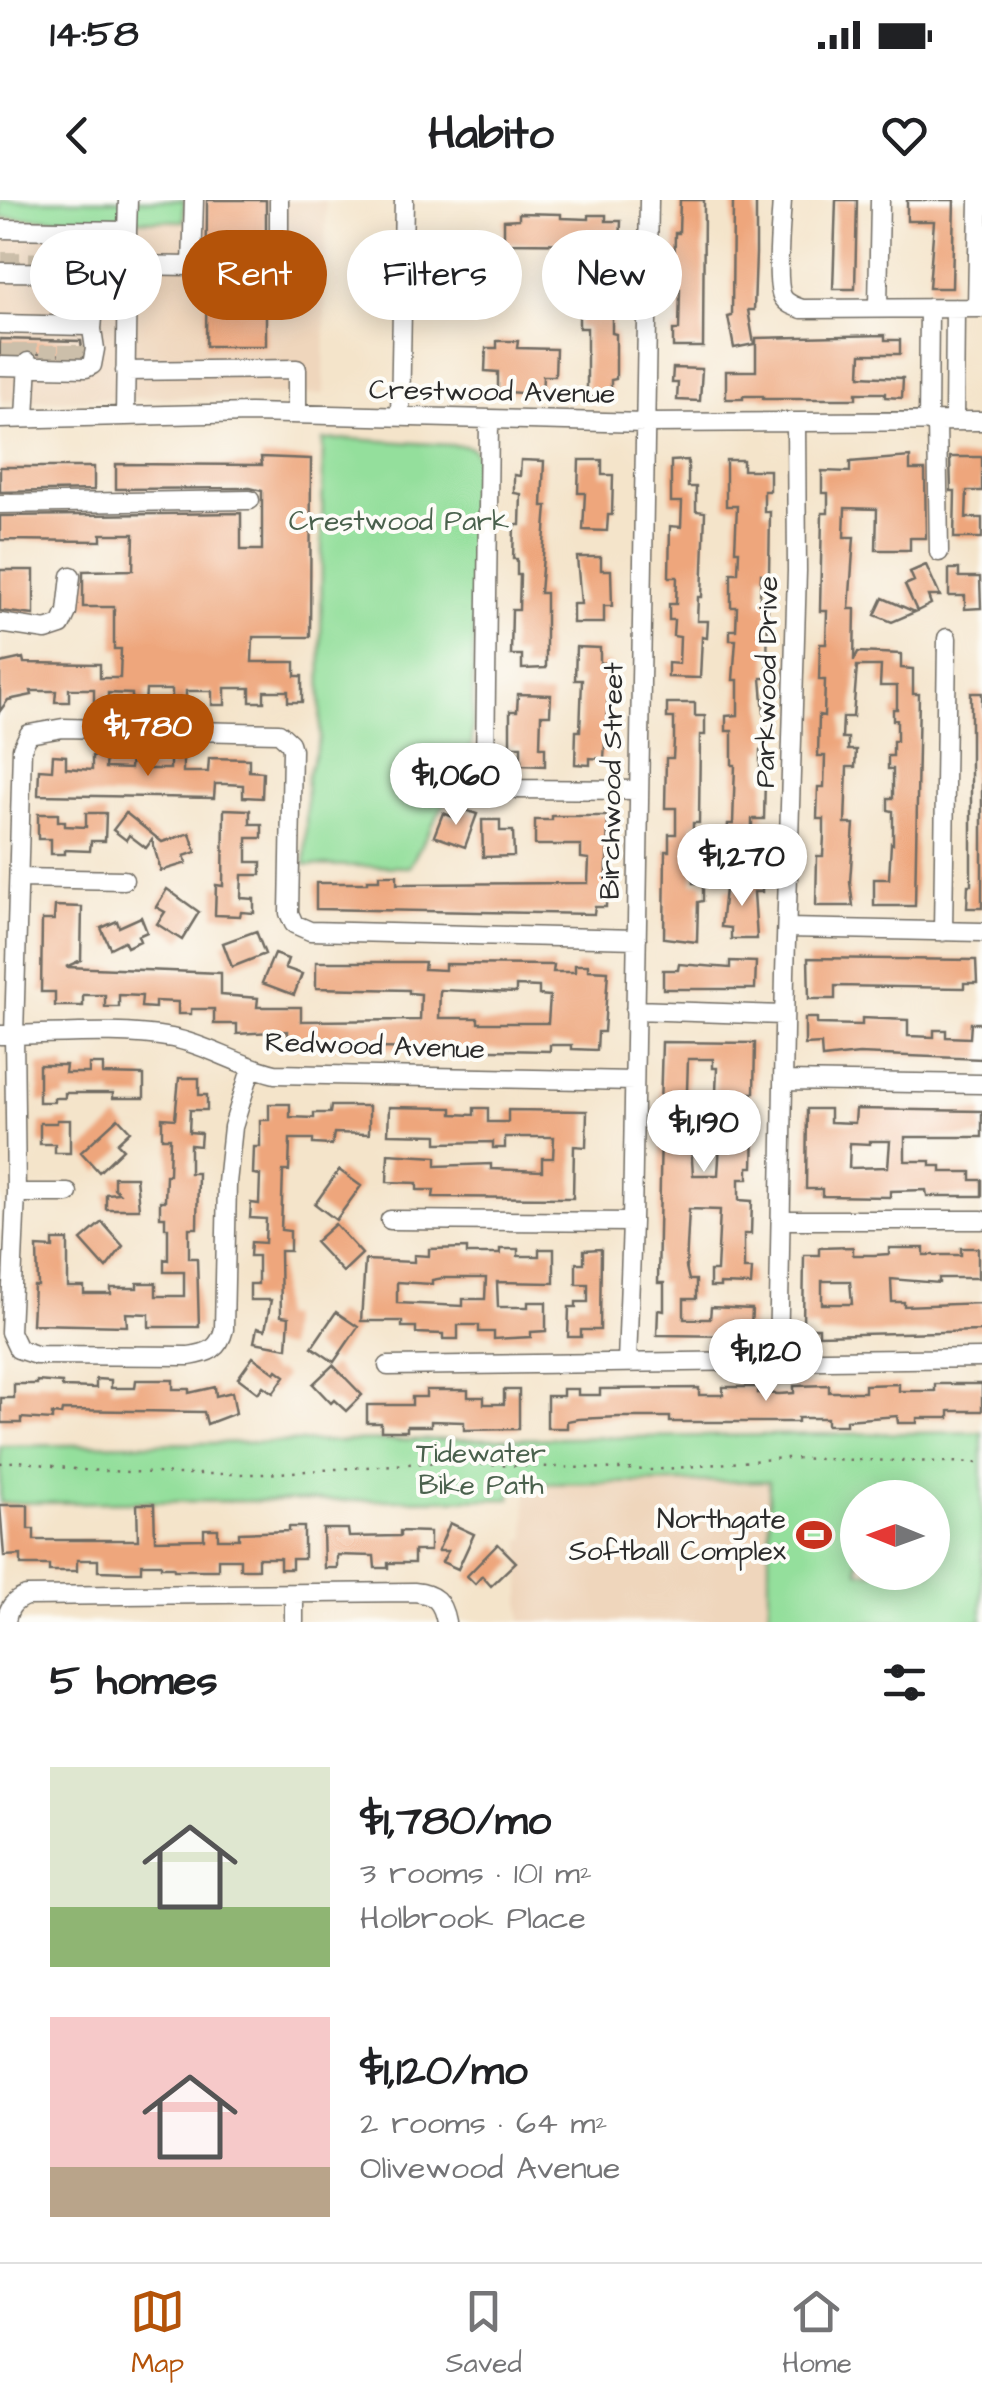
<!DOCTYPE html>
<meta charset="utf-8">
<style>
:root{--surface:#fff;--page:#f2f2f2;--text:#202124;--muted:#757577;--line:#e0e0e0;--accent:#b45309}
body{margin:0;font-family:"Architects Daughter",sans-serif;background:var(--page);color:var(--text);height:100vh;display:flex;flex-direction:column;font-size:38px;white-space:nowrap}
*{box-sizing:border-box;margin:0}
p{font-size:32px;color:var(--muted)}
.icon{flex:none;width:55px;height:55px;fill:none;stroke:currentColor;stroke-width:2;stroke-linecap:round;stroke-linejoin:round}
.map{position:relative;height:1422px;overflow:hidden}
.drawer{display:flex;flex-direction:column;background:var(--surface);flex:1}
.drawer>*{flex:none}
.banner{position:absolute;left:30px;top:30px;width:922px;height:90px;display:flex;gap:20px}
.needle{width:65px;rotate:271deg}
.fabs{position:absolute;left:840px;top:1280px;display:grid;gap:20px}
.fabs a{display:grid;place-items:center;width:110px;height:110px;border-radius:50%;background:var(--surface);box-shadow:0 5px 25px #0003;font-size:50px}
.price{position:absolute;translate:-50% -85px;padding:0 22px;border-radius:35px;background:#fff;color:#222;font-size:32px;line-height:65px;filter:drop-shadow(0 2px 5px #0008)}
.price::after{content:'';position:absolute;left:50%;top:60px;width:30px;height:22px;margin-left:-15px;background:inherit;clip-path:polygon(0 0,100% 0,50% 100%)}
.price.on{background:var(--accent);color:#fff}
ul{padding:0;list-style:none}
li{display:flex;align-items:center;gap:30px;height:250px;padding:0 50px}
li span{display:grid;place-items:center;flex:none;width:280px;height:200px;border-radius:0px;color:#555}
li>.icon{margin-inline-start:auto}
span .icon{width:120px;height:120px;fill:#fffc;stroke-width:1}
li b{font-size:42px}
h2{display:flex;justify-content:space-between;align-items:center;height:120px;padding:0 50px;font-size:42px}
.chip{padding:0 35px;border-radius:45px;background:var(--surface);box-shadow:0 5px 25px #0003;font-size:35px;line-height:90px}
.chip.on{background:var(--accent);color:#fff}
.status{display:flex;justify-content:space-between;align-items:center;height:70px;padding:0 50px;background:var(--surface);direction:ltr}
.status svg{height:28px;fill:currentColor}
header{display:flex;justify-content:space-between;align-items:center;height:130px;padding:0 50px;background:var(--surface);font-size:45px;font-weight:700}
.menu{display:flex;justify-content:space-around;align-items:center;height:140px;border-top:2px solid var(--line);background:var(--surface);font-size:28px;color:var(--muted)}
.menu a{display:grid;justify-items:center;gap:5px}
.menu .on{color:var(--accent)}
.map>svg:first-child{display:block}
.built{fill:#efd6bc}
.green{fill:#94df9c;stroke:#608564;stroke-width:2.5;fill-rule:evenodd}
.building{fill:#eea67c;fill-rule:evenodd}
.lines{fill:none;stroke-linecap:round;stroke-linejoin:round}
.minor-tunnel{stroke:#ccbfaa;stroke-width:18;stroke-dasharray:18 9;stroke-linecap:butt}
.minor-casing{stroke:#716c63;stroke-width:21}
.path{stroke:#716c63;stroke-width:2.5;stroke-dasharray:2.5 8;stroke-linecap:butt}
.minor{stroke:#fff;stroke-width:18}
.labels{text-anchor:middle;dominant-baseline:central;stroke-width:8;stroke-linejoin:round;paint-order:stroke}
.street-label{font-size:28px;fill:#2b2b2b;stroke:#fdfcf7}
.park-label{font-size:28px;fill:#4a614d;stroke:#fdfcf7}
.poi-label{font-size:28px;fill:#2b2b2b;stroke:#fdfcf7;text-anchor:end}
</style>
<div class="status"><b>14:58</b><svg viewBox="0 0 49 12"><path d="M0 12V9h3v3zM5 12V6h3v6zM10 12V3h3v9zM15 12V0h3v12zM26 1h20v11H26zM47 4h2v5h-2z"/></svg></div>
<header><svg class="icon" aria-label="back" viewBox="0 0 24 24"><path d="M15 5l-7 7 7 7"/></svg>Habito<svg class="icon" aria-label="heart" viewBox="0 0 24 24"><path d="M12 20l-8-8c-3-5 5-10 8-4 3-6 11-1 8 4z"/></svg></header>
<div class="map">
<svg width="982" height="1422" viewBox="0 0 982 1422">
<rect width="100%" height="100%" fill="#fdfcf7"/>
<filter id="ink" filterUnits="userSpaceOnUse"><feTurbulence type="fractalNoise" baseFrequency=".01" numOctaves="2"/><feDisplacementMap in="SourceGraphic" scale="20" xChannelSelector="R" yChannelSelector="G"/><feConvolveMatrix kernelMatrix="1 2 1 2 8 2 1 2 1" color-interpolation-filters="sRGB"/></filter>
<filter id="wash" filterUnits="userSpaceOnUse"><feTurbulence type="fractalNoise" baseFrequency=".0048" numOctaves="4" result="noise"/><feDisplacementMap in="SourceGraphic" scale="40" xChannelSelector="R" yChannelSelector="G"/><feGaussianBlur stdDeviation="2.25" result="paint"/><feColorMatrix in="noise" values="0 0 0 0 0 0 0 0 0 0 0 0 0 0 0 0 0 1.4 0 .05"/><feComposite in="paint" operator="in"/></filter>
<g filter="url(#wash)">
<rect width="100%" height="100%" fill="#f4e4ca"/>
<path class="built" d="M184 0H326L324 194 0 201V18L184 21Z
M770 1281 769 1422H521V1339H526V1284Z"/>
<path class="green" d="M0 0H184V21L0 18Z
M350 239 466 246 473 249 477 256 472 543 466 565 409 667 305 665 307 577 320 538 323 240Z
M982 1232V1422H769V1281L512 1284 510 1299 0 1303V1246ZM858 1298H932V1372H858Z"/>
<g id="blocks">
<path class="building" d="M207 0H266V146H206Z
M680 0H704L703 147H673V130H679L680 89H674L675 33H679Z
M733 0H756V53L754 110H748L754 144 734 148 728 117 732 116Z
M836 0H857L855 89H833Z
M907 0H954L952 88H929L934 21H907Z
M519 13 561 14V18L589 19V15H606V21H621L620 44 504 43V20L519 19Z
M574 70H616V87H596V111H605V116H612V133L616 134V179L611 180V197H587V128H579V100H573Z
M885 135V140H900V154H861L860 176 903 178 902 198 885 197V193H856V199H763V196H743V199H726V171H756V138Z
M0 139 81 141 82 149 81 155 38 154 28 150 19 154H0Z
M497 141H518L517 148 556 149 555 176H543L542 195 498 191V172L485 171 486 148H497Z
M673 168 702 169 700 201 677 200 678 183H672Z
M261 257 311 259 310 437H253L252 462H295V476H302V502H288V491H264V502H250V488H225V505H212V491H186V505H172V490H146L145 504 132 503V494L108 493V505H94V489H69V502H55L56 491H31L32 495 8 500 0 511V463L23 458 24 463 100 464V478H120L121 449H114V407H83V371L133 370 134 334H101V341L0 340V316L241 313V350H262V291L250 288 116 289V264L262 265Z
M910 257V270H925L926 338H910V350H876L877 309 845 308 844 337H854L849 409H855L854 461 858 452 901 454V468L913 469V494H919L915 706H874V679H889L891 643 893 644V611L888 610V598H893V569H888V556H893V541H897V520H893V509H897V486H880L881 466H857L853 517H843L842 538H848V550H856L855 567H847L845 624H854L850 682 853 706H816L817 656H823L824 635V619H817L818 587H824L825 556H818L819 515 824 516 825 480H819L820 444H826L827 411H820L822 313H828V293H822V271L850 272V262Z
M950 257H982V291H967L966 318H982V338H954L955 291H951Z
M521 260 544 261 542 306H547L540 393H546V468L522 469V455H511L512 410H519L520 375H517V359H513L514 325H520L521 294 514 293V275L520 276Z
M579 260H602V275H613L612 315H608L607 331 583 330 585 293H578Z
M688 260V287H696V311L705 312 702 397H698L697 421H708L707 438 702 437 700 478 668 477V463L679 464 680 437 673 436 674 420H669V404H676L677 377H669L670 326 681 327 682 302H671V261Z
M726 260H743V270H770V291H764V312H770L769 375 761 374 760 396V403H768L767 478H761L766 537V550H760V579H765L764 619H752V635H727L728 624H733L735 565H732V531H726V516L738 515V480H733L736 440H730V430H736L737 407H731V373H738L739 351H735L737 306H726Z
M0 267H94V290L0 292Z
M577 357H601V370H611L612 406H604V423H573V404H581Z
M926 365 940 396H928L931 404 917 411 905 385 914 381 910 372Z
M949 369H959V377H980L981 408 965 409V396H949Z
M0 370H34V415L0 411Z
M883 398 915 412 892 422 875 415Z
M576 447 600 448V463H610L604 559 590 558V565L575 564 576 531H580L582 480H575Z
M971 493H982V708H967L968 685H971Z
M518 494 551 495 550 515H541L540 547H545V566L521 565V546H510V511H517Z
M667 503H695V516H705V535H700L699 623H693V683H703V701L698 702 697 742 664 738 665 651H669V634H676V608H665L666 558H673L674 540V518H667Z
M53 555 66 556V568L92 570V556H106L105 568 130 569 131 557H145L144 569H170V557H183V572H208L209 558 249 559V571L263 572 262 598 243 597V585L225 584H215L214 598 38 595 39 569 52 570Z
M224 609 250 610V624H262V638H247V662H261V675H242L241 698 254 699V713L241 712 240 716 215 715 216 685 223 686Z
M462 609 477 614 465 647 434 636 443 613 458 619Z
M86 613H106L105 641H91L90 651 65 650V654H51V639H38V614H58V621H65V626L86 627Z
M126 613 162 642 190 633 196 652 184 656 187 663 161 671 152 640 146 648 129 635 126 640 113 630Z
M552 616H608L606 707H595L594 714 316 709V683H367V680H379V675H397V684L588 683 589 659 581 658V645H535V620H552Z
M482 620H500V631H513L514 656 483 657Z
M738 677H762V692H754L757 739H731V728L721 727 725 689H739Z
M167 689 199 712 182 740 157 724 165 712 156 707Z
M55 706 82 707 81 760 66 767 221 773V795L258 798 257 807H301V821L420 820 421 794 409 793V790L316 788V762H425L424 769 445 770V764L554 765 553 772H575V765H588V770L608 771 604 832H598L597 850 572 849V845H550V851L315 847 288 846V831L237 834V824H214V809H191V814H178V802L155 801V808L141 807 142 796 119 795V807H105V795H83V806H55V792H41L42 720H54ZM516 786 539 787V795L550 796 548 823H478V818H439L440 790 516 793Z
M141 717 147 732 138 736 140 741 127 747 124 741 110 748 101 728 117 721 119 727Z
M256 731 265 754 232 767 223 743Z
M274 754 288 759 285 768 302 774 294 795 262 783Z
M808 758 976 760 977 783H964V788L835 786V799H809Z
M730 761 756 762 755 789H663V770H678L679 764 730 768Z
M805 818H817V824L862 825V818L908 820V836L934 837V830H946V837L970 838 971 823H982V859L859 854 822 858 821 844 805 845Z
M662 842 755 843 754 893H747V910H741L740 930 754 931 753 967H748V979H739V1000L752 1001 751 1034H744V1069H752L751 1085 720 1084V1087H710V1071H717L720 1010 689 1009 686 1067 689 1080H696V1099H684V1119H710L711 1107 752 1109 751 1128H740V1136L657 1135 658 1110 664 1111V1083H658L661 928H668V908L660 907ZM688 859H713V868H717L716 892 687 891ZM695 925 721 926 718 975H693L690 931H695Z
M89 864H103V874L144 875V898H113V893H65V898H54V902H39V865H66L65 873H89Z
M179 878H199V895H207V910H190L189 932 201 933 200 946 190 945V973H198L197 1028H189V1058H197L199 1127H149V1114L126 1113 127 1126 32 1124 34 1086H38L37 1047 53 1048V1040H68V1087H84V1094H111V1088H137V1083H156V1096H184V1072H164V1059L168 1060V1028H165V1017H160V1001H165L166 975H169L170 938H162V918L175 919Z
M269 904H290V917L314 918V913H330L331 906H369V934L334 933 332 945 313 944V939H290L289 971H283L281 1030 290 1031V1051H280L281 1116 289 1117 287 1148 254 1142 257 1128 265 1130 271 1100H250V1084H258V1056H250L251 1042 265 1043 266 1019 250 1018 251 1003 259 1004 260 975 253 974 254 947H260V920H269Z
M389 907 452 908V914L474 915V908H488V922H508V910L587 911 586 947 574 946 573 998 433 997 434 990H417V983L387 982 388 954 436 957V966L491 964V969L542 971V958H553L554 937H505V948H493V942L437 943V935L388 934Z
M807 909H830V922L855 923 856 909 982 911V937H905V961H930V966H941V972H971V980H982V996H927L926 990 890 991V997L822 996V989H806ZM870 941H890L888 967 849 968 850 943 870 944Z
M118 918 130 931 117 943 123 949 99 972 81 952Z
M57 920H70V953H55V944H40V923H57Z
M339 970 361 986 336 1020 315 1004Z
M114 977H136L139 1009H106V994L119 993 114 988Z
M102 1022 123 1046 106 1068 81 1040Z
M335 1024 362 1054 343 1072 315 1042Z
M853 1047V1055H874L889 1054V1048H924V1055H961V1048H978V1078H939V1083L891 1079 892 1102H904V1106L982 1103V1131L819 1135V1128H803L804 1055H819V1048ZM822 1081H850L852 1104H822Z
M467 1048V1054H500V1049H518V1056H539V1049H554V1083L497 1082 498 1107H528V1102H546V1131L531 1132V1137L494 1139V1132H479V1125H458V1139H443V1134L416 1133V1127H402V1121H361L365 1060 414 1062V1055L429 1056V1049ZM443 1078H486L485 1099H463V1106L397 1103V1082L432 1084V1080Z
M601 1049 600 1130H581V1137H568L569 1107H576V1102H588V1084H576V1063H584V1050Z
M336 1112 358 1127 334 1162 312 1147Z
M253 1157 275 1173 277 1170 285 1176 273 1193 263 1186 258 1193 238 1178Z
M333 1165 362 1195 346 1211 334 1200 331 1203 313 1184Z
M96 1179 111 1180V1188H135L136 1180H173V1189H189V1193L215 1187 216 1196 232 1192 236 1213 207 1224 204 1212 62 1210 61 1215 52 1214V1220L21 1218V1223H1V1198H14V1184H37V1181L62 1183V1187L96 1188Z
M899 1184V1191H935V1184H982V1211H949V1218H917V1223H898L897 1216 846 1220V1225H827V1218H798V1222H670V1217H619L578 1219 567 1221V1228H547V1196H563V1189H578V1195H600V1189L699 1188V1195H723V1187H758V1193L779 1194 794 1193V1186L829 1185V1192H865V1185Z
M426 1190H468V1197H484V1204H504V1190H519V1229L464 1230V1222L431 1221V1226H407V1231H381V1223H367V1205H412V1197H426Z
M137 1304H154L155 1340 204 1339V1329H218V1339H239V1333L289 1331V1327H304V1359H292V1369H280V1358H258V1369H240V1359H218V1370H174L173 1367H161V1364H141V1372H128L98 1371V1360H77V1371H49V1365H21V1355L4 1356 0 1305H28V1329H34V1340H138Z
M450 1323 474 1334 458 1369 442 1362 448 1351H438Z
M323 1329H348L349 1337 400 1336V1331L430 1332V1351H414V1363H388V1368H375L374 1356 337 1355V1368H324Z
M498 1344 516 1362 491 1386 482 1376 475 1384 467 1376Z"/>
</g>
</g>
<g filter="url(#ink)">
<use href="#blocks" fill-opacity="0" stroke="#716c63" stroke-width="2.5"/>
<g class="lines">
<path class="minor-tunnel" d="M2 61 65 62
M10 162V140
M28 162V140
M49 163V140
M68 163V141
M81 164V141"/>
<defs>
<path id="minor" d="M279 0V42
M782 0C781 20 775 80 782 96 786 104 794 106 802 109L982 108
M0 29 127 31V65
M127 31 128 0
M91 67 96 84 92 129
M0 72 95 73
M878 107 880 0
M977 108 979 0
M0 124 87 126 92 129 95 149 92 165 86 168 0 166
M125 171 297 169V214
M125 216 127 65 192 66 194 0
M400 217 404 0
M25 218 28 162
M0 219 250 213 645 223 982 221
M489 221 485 570C490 584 501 586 514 589L639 590
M937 221 939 352
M954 221 955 108
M928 222 929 108
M0 304 250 300
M0 423 46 430 61 425 67 412 71 376
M19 678 124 680
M787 728 982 732
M943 732 947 438
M635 810 784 815
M0 835C56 835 116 828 172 838 208 845 239 866 275 874L634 881
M251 869 233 927 227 983 224 1129C219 1150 208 1153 189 1156L36 1155 18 1149 10 1132 16 993 14 835 22 548 29 534 63 528 279 533 290 543 292 550 289 713 294 724 310 731 637 739
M783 881 982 884
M16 993H68
M390 1020 632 1022
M782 1020H982
M778 1161 785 774 797 371 796 223
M627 1163 632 1022 649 0
M388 1166 982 1158
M294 1395V1422
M6 1422C8 1408 13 1401 26 1396L414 1392C435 1394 442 1401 446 1422"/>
</defs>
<use href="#minor" class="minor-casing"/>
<path class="path" d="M0 1263 19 1261 81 1270 180 1274H264L423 1263 653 1270 784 1258 982 1263"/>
<use href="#minor" class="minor"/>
</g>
</g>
<defs>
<symbol id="stadium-bare" viewBox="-9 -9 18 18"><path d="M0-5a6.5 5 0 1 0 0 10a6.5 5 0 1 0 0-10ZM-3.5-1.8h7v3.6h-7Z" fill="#c8321e" stroke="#fdfcf7" stroke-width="2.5" paint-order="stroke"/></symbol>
</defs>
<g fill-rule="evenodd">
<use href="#stadium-bare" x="789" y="1310" width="50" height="50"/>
</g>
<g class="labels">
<g class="street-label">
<text transform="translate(492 192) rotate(1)">Crestwood Avenue</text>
<text transform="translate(767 482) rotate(-89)">Parkwood Drive</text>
<text transform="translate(612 581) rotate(-89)">Birchwood Street</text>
<text transform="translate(375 846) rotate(2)">Redwood Avenue</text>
</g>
<g class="park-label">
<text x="399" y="321">Crestwood Park</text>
<text x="481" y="1253">Tidewater<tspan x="481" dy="32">Bike Path</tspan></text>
</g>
<g class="poi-label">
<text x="786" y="1319">Northgate<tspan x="786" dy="32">Softball Complex</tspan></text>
</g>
</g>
</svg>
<div class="fabs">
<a><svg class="needle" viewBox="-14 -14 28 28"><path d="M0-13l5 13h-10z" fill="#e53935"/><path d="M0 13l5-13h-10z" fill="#757577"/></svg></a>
</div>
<b class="price on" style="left:148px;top:579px">$1,780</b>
<b class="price" style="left:456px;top:628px">$1,060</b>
<b class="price" style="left:742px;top:709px">$1,270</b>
<b class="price" style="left:704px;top:975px">$1,190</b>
<b class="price" style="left:766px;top:1204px">$1,120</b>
<div class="banner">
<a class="chip">Buy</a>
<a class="chip on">Rent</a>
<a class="chip">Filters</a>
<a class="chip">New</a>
</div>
</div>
<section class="drawer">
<h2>5 homes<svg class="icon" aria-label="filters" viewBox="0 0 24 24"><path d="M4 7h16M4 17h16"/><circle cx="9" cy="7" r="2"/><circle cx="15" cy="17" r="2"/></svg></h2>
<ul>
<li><span style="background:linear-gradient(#dfe7d0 70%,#8fb573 0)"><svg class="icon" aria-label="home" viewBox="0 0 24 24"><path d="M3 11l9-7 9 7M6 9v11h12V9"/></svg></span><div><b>$1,780/mo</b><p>3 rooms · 101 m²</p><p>Holbrook Place</p></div></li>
<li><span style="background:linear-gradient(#f6c9c9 75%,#b9a48a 0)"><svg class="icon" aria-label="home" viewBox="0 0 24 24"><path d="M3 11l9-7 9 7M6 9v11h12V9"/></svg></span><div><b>$1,120/mo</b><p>2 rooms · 64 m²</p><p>Olivewood Avenue</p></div></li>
</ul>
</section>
<nav class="menu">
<a class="on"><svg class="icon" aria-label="map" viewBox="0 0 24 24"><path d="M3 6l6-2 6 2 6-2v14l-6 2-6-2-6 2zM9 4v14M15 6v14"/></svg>Map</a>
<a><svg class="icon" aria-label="saved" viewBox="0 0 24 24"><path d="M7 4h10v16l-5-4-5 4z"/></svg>Saved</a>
<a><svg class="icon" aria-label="home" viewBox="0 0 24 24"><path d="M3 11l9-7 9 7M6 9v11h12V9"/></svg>Home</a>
</nav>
